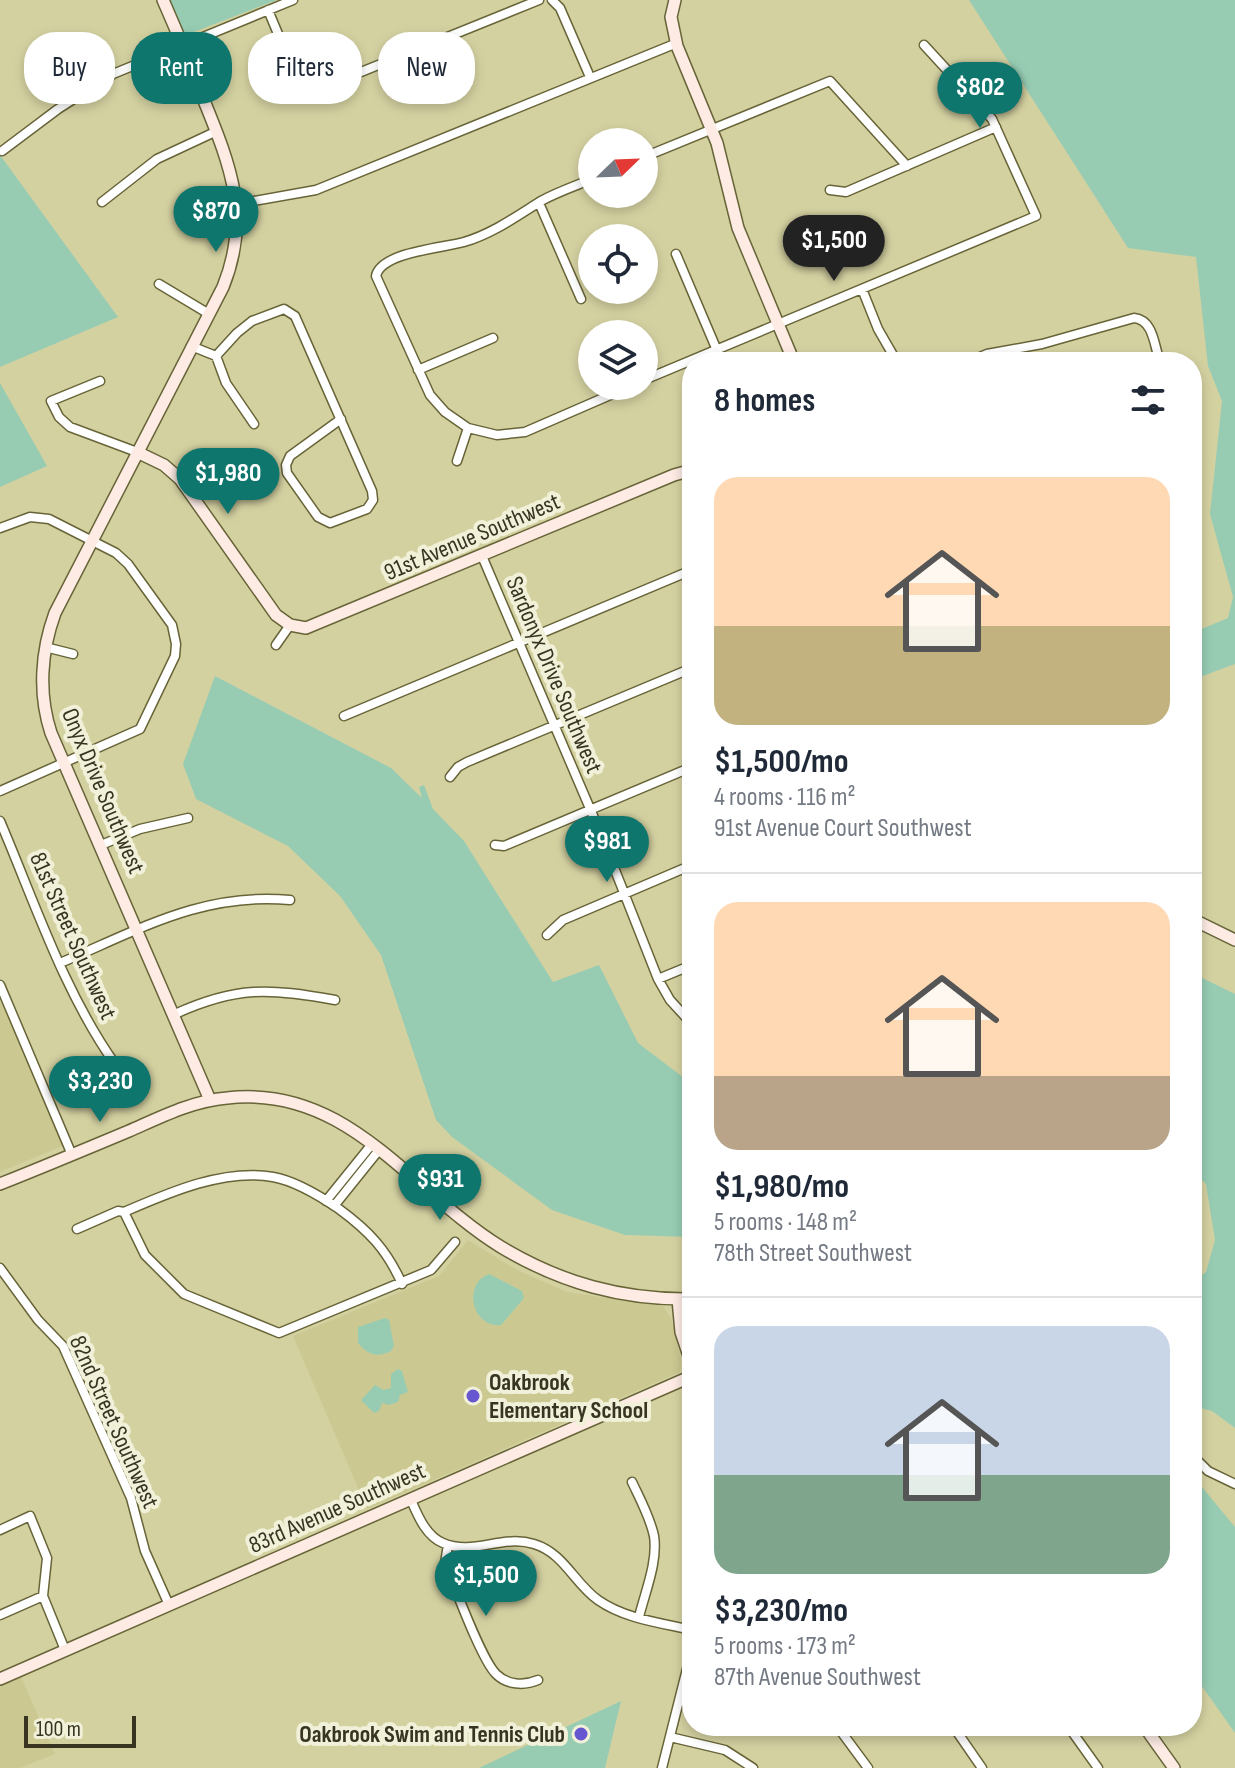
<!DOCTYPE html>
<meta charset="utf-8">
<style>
:root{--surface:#fff;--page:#f2f2f3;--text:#1f2937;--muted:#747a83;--line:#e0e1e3;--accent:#0f766e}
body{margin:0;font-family:"Sofia Sans Condensed",sans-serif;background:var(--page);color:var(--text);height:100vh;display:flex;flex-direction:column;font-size:30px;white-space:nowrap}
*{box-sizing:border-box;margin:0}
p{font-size:26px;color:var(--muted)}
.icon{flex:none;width:44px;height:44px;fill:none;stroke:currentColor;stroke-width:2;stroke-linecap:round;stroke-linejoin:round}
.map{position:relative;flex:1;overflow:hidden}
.details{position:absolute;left:682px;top:352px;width:520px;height:1384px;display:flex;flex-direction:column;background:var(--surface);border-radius:32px;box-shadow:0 4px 12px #0003}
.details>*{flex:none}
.banner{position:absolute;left:24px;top:32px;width:538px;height:72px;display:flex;gap:16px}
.needle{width:52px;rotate:67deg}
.buttons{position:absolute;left:578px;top:128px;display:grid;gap:16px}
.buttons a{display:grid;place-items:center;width:80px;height:80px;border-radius:50%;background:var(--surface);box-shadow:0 4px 12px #0003;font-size:40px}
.scale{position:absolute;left:24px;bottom:20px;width:112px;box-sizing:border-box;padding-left:8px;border:4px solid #373522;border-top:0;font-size:22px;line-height:28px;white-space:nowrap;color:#373522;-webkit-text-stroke:6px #f1f0d8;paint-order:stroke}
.price{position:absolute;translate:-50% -68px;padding:0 18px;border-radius:28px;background:var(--accent);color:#fff;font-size:26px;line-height:52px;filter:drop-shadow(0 2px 4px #0008)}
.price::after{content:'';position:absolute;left:50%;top:48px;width:24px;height:18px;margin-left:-12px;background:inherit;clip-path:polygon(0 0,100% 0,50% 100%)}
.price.active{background:#222;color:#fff}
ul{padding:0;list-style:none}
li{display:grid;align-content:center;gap:16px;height:424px;padding:0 32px}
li+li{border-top:2px solid var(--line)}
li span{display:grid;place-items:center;height:248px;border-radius:24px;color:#555}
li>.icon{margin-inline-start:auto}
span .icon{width:144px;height:144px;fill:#fffc;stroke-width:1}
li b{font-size:34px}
h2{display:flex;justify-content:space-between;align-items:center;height:96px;padding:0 32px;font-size:34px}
.tag{padding:0 28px;border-radius:32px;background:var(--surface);box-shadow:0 4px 12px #0003;font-size:28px;line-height:72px}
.tag.active{background:var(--accent);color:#fff}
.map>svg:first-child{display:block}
.built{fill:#ccc891}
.green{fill:#97ccb3}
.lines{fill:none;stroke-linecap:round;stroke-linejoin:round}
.street-casing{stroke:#676438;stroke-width:11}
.secondary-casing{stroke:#676438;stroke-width:14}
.street{stroke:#fff;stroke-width:8}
.secondary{stroke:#fdebe4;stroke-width:11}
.poi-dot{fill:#6656cf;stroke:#f1f0d8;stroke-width:3}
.labels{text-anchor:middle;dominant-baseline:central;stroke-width:8;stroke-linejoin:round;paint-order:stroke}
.street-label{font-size:24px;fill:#373522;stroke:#f1f0d8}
.poi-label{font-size:24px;font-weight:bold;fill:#373522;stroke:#f1f0d8;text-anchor:start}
</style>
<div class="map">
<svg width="1235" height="1768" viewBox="0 0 1235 1768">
<rect width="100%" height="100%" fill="#d4d1a1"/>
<path class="built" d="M0 994 65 1145 0 1172Z
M468 1240 517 1270 567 1292 663 1306 671 1318 682 1364 680 1372 367 1509 293 1336 439 1276Z
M21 1677 55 1754 20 1768H0V1686Z"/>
<path class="green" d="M167 0H277L186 35 179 32Z
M969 0H1235V664L1192 680V633L1228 618 1233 597 1210 514 1222 401 1208 366 1196 257 1128 248Z
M0 155 118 317 0 367Z
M0 383 47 466 0 487Z
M215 676 391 768 422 798 419 787 424 785 433 809 464 841 553 982 599 965 638 1043 692 1084V1237L625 1235 552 1210 452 1137 436 1120 381 955 340 896 288 846 196 799 183 764Z
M1192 973 1235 994V1428L1212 1411 1192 1406V1283L1206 1272 1215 1240 1206 1184 1192 1170Z
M489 1274 522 1291 524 1298 501 1325C472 1328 462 1284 489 1274Z
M385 1318 389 1320 394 1346 391 1351C377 1358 368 1355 358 1343V1327Z
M398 1369 402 1371 408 1392 400 1395 398 1402 389 1405 382 1403 379 1411 374 1413 361 1400 375 1385 384 1390 391 1388V1374Z
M1192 1475 1235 1527V1733L1192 1672Z
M621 1701 605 1768H479Z"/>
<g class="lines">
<defs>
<path id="street" d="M552 0 560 8 590 77
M268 10 299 84 314 91 539 0
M2 151 58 109 113 74 293 0
M644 157 830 81 907 166
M830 190 846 192 996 127
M102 202 157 159 217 131
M539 203 581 299
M237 204 316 190 677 43
M676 254 716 348
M159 284 209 314
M862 289 878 329 897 362
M191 346 216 356 237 333 252 321 284 309 295 316 372 491 373 500 367 509 330 523 318 517 287 473 286 465 290 456 341 419
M216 356 226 383 254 424
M968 362 987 354 1042 344 1134 318C1154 320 1154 346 1160 362
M418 370 493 338
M644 380 1036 216 992 119 924 45
M100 381 51 401 59 417 70 427 137 452
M468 428 497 435 525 432 631 386
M457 461 468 428 445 412 430 395 376 276C381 252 443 248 464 242 492 234 517 216 541 201 557 192 575 186 592 179
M0 528 30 517 49 519 116 553 128 564 172 625 176 644 175 656 140 729 0 791
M482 556 600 832 658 979 670 1000 692 1024
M276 645 290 625
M45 647 73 654
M344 716 692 570
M450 777 458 767 467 762 692 668
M0 821C35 903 64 992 115 1064
M101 845 140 829 188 818
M495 845 504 846 692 767
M547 935 563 920 692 865
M60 963C139 930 202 892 290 900
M658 979 692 965
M0 985 72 1155
M175 1014C236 986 270 988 335 1000
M326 1201 372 1144
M334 1206 379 1150
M124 1212 145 1255 184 1294 279 1333 431 1270 455 1242
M77 1229 118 1211 124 1212C168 1193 224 1168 273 1177 296 1181 320 1196 339 1209 369 1231 387 1250 402 1284
M0 1268 38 1320 63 1346 131 1498 145 1551 169 1605
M1192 1455 1208 1471 1235 1484
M632 1482C640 1499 650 1517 654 1536 658 1562 645 1592 639 1617
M411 1500C418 1516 426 1536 443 1543 473 1556 502 1534 534 1544 564 1553 574 1583 598 1600 625 1619 661 1623 692 1630
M0 1530 30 1516 47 1558 43 1596 65 1650
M448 1545 445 1563C455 1587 481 1659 496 1674 507 1685 524 1686 538 1680
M0 1615 43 1596
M837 1726 868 1768
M953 1726 982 1768
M1068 1726 1098 1768
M670 1737 725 1750 753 1768
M662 1768 692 1649"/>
<path id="secondary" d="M163 0C178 34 192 68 205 103 231 167 251 218 223 287L55 613C41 651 38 694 51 733L210 1100
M675 0 671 17 677 46 717 143 738 228 794 362
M137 452 164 465 180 479 276 615 290 625 306 628 674 475 692 470
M1192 919 1235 940
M0 1184C43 1167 86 1149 129 1131 161 1117 192 1101 227 1098 348 1084 410 1191 501 1247 561 1283 622 1300 692 1299
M678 1299 681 1332 692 1365
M0 1679 692 1376
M1144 1726 1174 1768"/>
</defs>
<use href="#street" class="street-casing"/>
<use href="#secondary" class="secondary-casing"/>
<use href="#street" class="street"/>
<use href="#secondary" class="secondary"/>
</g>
<g class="poi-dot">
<circle cx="473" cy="1396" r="8"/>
<circle cx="581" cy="1734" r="8"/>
</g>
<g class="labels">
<g class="street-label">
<text transform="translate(472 537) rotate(-23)">91st Avenue Southwest</text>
<text transform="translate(554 675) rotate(67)">Sardonyx Drive Southwest</text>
<text transform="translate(103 791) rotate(67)">Onyx Drive Southwest</text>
<text transform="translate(73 936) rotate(66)">81st Street Southwest</text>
<text transform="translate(114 1422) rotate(66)">82nd Street Southwest</text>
<text transform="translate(337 1508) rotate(-24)">83rd Avenue Southwest</text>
</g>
<g class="poi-label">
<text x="489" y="1382">Oakbrook<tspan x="489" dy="28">Elementary School</tspan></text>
<text x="565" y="1734" text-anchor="end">Oakbrook Swim and Tennis Club</text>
</g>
</g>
</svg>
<div class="buttons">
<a><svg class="needle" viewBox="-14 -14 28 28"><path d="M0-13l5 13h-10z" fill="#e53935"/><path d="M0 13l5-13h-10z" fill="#747a83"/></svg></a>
<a><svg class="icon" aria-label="locate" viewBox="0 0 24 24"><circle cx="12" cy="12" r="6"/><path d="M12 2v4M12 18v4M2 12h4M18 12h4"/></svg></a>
<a><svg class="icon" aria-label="layers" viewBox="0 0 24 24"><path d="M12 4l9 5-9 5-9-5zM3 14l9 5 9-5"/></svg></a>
</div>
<div class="scale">100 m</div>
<b class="price" style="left:980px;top:130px">$802</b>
<b class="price" style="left:216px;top:254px">$870</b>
<b class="price active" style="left:834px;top:283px">$1,500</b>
<b class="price" style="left:228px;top:516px">$1,980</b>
<b class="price" style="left:607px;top:884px">$981</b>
<b class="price" style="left:100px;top:1124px">$3,230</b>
<b class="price" style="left:440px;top:1222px">$931</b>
<b class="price" style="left:486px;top:1618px">$1,500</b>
<div class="banner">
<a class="tag">Buy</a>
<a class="tag active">Rent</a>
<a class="tag">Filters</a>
<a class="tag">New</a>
</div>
<section class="details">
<h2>8 homes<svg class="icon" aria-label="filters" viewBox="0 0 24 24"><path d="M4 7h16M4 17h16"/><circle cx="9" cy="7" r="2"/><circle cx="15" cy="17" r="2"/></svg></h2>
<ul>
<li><span style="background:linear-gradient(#ffd9b3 60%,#c2b280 0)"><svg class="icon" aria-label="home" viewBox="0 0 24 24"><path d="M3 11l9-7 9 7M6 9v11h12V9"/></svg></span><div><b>$1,500/mo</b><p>4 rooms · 116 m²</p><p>91st Avenue Court Southwest</p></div></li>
<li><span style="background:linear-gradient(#ffd9b3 70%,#b9a48a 0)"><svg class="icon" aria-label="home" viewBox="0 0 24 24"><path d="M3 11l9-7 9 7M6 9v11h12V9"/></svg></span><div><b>$1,980/mo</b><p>5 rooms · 148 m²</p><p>78th Street Southwest</p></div></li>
<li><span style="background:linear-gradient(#c9d6e8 60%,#7fa58c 0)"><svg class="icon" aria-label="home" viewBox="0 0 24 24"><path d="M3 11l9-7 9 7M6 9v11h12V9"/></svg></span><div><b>$3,230/mo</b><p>5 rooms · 173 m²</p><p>87th Avenue Southwest</p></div></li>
</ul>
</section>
</div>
